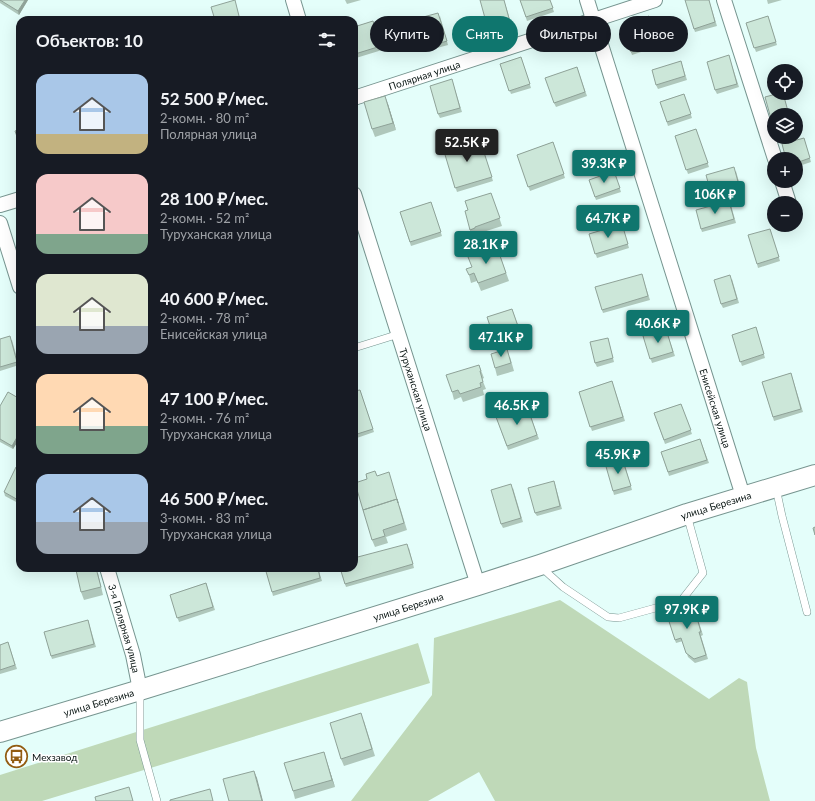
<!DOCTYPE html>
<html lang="ru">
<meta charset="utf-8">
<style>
:root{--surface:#171b24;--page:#20242c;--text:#f1f3f6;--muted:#9ea1a6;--accent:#0f766e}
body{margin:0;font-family:Lato,sans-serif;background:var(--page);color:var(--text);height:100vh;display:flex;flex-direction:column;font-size:15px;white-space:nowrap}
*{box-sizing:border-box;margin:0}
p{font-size:13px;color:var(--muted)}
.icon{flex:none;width:22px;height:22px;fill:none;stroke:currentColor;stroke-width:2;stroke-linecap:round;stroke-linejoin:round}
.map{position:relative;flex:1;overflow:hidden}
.side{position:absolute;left:16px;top:16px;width:342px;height:556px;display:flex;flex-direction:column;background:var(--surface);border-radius:12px;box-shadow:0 4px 16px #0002}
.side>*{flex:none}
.hud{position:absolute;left:370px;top:16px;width:380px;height:36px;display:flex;gap:8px}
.fabs{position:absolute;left:767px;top:64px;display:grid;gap:8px}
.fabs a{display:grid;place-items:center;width:36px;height:36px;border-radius:50%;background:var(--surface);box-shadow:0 4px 16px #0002;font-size:20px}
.price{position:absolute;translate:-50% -34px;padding:0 9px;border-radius:4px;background:var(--accent);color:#fff;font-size:13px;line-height:26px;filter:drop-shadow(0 1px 2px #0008)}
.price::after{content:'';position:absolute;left:50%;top:24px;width:12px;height:9px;margin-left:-6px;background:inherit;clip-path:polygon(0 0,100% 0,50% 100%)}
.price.selected{background:#222;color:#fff}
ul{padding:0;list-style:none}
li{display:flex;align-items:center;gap:12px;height:100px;padding:0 20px}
li span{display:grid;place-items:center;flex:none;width:112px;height:80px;border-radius:12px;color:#555}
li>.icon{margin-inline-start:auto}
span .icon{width:48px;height:48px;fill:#fffc;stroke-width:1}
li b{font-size:17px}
h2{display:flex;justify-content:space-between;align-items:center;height:48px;padding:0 20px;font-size:17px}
.pill{padding:0 14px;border-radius:18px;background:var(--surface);box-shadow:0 4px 16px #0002;font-size:14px;line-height:36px}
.pill.selected{background:var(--accent);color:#fff}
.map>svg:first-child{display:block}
.green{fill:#bfd9b8}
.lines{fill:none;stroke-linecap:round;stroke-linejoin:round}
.lane-casing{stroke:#779590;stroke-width:8}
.street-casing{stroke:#779590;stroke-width:16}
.secondary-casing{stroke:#779590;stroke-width:22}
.lane{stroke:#fff;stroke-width:7}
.street{stroke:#fff;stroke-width:14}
.secondary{stroke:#fff;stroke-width:20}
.wall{fill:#afc7bb}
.shaded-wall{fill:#8fa298}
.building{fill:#cce7d9;stroke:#8fa298}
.labels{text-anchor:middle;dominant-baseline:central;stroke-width:3;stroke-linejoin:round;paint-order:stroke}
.street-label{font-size:10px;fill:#091513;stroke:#fff}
.poi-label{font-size:10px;fill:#091513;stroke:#fff;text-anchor:start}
</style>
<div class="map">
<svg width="815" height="801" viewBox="0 0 815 801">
<rect width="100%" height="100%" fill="#e4fefa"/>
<path class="green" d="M560 600 709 699 739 678 747 682 756 748 770 801H495L479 772 428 801H351L432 695 434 638Z
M418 643 430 683 42 801H0V775Z"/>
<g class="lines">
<defs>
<path id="lane" d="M354 348 399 334
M776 488 782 516 807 612
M541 567 563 587 608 617 619 618 681 601 703 573 687 515
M140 692V740L157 801"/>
<g id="street">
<path d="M293 0 299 20"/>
<path id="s1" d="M587 0 743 496"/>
<path d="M724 0 775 159"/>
<path id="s2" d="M354 98 655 0"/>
<path d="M782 181 789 203"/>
<path id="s3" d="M354 194 478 585"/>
<path d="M0 205 20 199"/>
<path d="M0 223 20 287"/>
<path id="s4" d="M107 568 133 655 140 690"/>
</g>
<g id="secondary">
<path id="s5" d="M0 732 140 690 478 585 540 565 687 514 815 475"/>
</g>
</defs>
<use href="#lane" class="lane-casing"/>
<use href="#street" class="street-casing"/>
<use href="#secondary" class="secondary-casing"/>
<use href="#lane" class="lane"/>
<use href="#street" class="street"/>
<use href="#secondary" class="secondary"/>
</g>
<path class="wall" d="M0 0H28L19 15 0 3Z
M345 0H361L347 4Z
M504 0 512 26 490 33 488 29Z
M520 0H550L554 12 527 21Z
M709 0 717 26 695 32 694 29Z
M767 0H782L768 4Z
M440 16 448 45 426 51 424 48Z
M649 16 659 46 632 55 622 25Z
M768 16 777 45 756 52 746 23Z
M373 21 382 50 356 58 354 52Z
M521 57 531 88 511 94 500 64Z
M730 59 739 87 717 94 715 90Z
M681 61 687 80 658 89 656 85Z
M577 67 587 96 556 107 554 103Z
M453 83 462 112 440 118 438 114Z
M684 94 692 118 668 126 660 102Z
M388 104 396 130 375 137 372 129Z
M696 129 709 167 688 174 675 136Z
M479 137 493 181 457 192 443 148Z
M804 138 811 162 796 167V159Z
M553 142 565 178 530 191 517 155Z
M614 171 621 192 596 200 589 180Z
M736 171 742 193 713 200 712 197Z
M491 193 502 226 477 234 478 236 473 238 470 230 468 210Z
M431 202 442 236 411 246 400 212Z
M731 205 736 223 702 232 701 229Z
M622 224 629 248 597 258 589 234Z
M770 229 780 261 758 268 757 264Z
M497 247 509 281 481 291 477 281 471 283 469 275 472 267Z
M643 278 650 300 603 313 602 310Z
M732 279 739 303 723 308 721 304Z
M512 309 522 336 497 344 487 317Z
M756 327 765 358 742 366 732 335Z
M666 329 675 356 652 363 643 336Z
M608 338 614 362 597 367 595 363Z
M0 339 12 340 19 365 0 371Z
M510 357 514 371 497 376 495 368Z
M479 365 484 378 482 379 486 389 483 390 484 395 463 402 461 397 454 400 452 392Z
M791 373 803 412 774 421 762 382Z
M612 381 625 421 592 431 579 392Z
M360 390 374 432 354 439V391Z
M20 399V438L13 449 0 442V406Z
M681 404 692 434 665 444 654 413Z
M527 406 539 439 508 450 496 417Z
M700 439 709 463 669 476 661 452Z
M624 462 632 490 614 495 613 491Z
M20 469V504L5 496 4 492Z
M377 476 400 507 407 530 386 537 388 543 375 547 372 540Z
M555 484 562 509 537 516 535 513Z
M513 488 523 522 503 528 501 524Z
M409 548 414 568 346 587 345 584Z
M318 568 322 581 273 596 272 592Z
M98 573 103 595 84 600 81 592Z
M206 583 215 610 179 622 170 595Z
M693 604 703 635 701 636 708 659 695 663 688 657 683 641 676 643 666 612Z
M88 620 96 647 52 659 51 656Z
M8 642 17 669 0 674V645Z
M364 721 375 756 344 766 341 759Z
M324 752 335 787 295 799 293 791Z"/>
<path class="shaded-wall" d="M25 0H28L19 15 18 11Z
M385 96 388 104 396 130 393 123Z
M20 432V438L13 449 12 446Z
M324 752 326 759 335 787 332 780Z
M254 771 257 778 263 801H262Z"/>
<path class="building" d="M0 0H25L18 11Z
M235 0 240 20H215L211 7Z
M480 0H504L510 22 488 29Z
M520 0H550L553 8 526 17Z
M685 0H709L715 22 694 29Z
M438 13 447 41 424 48 416 19Z
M649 16 658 43 631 52 622 25Z
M768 16 776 42 754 48 746 23Z
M373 21 381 46 355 54 354 27Z
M729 55 737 84 715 90 707 62Z
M521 57 530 84 509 91 500 64Z
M681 61 685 76 656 85 652 70Z
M577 67 585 92 554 103 545 78Z
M452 79 460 108 438 114 430 86Z
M780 93H783L789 115H774V126H773L765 97Z
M684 94 691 114 667 122 660 102Z
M385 96 393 123 372 129 364 102Z
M20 129V145L15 131Z
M696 129 708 163 686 170 675 136Z
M479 137 492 177 455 188 443 148Z
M804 138 810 158 796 163V159H786L782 144Z
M553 142 564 174 528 187 517 155Z
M734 167 740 189 712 197 706 175Z
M614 171 620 188 595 197 589 180Z
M491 193 500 218 475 227V228L470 230 465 211 468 210 465 201Z
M729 201 734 219 701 229 696 210Z
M431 202 441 232 410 242 400 212Z
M622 224 628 244 595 254 589 234Z
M770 229 779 257 757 264 748 235Z
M497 247 506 273 478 283 474 273 469 275 466 269 472 267 468 257Z
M642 274 648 296 602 310 595 287Z
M730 275 737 299 721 304 714 280Z
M512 309 520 332 495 341 487 317Z
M756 327 764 354 740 362 732 335Z
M666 329 673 352 650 359 643 336Z
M10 336 17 362 0 367V339Z
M608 338 613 358 595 363 590 342Z
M507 349 511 363 495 368 491 354Z
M479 365 481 371H480L483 382 480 383 481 387 460 394 458 390 452 392 446 375Z
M791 373 801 409 773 417 762 382Z
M612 381 623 417 590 427 579 392Z
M360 390 373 429 354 435V391Z
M8 392 20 399V432L12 446 0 439V406Z
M681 404 691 430 664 440 654 413Z
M527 406 537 435 507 446 496 417Z
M700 439 707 460 668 472 661 452Z
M622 458 631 486 613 491 605 463Z
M16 467 20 469V501L4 492Z
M375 471 377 476 389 472 398 503 397 499 363 510 355 483 367 479 366 474Z
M554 481 560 506 535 513 528 488Z
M511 484 521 518 501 524 491 490Z
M397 499 404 523 383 530 385 536 372 540 363 510Z
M815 527V535L813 528Z
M407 544 413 564 345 584 340 568H354V558Z
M84 568H96L101 587 81 592 76 570Z
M265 568H318L320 578 272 592Z
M206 583 213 607 177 618 170 595Z
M693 604 701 632H699L706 655 694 659 686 653 681 638 675 640 666 612Z
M88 620 94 644 51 656 44 632Z
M8 642 15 665 0 670V645Z
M361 713 372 749 341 759 330 723Z
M324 752 332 780 293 791 284 763Z
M254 771 262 801H229L223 779Z
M129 787 133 801H96L95 797Z
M210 789 213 801H170V800Z"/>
<defs>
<symbol id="bus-ring" viewBox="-11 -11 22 22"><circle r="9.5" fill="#fff" stroke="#925c12" stroke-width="1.5"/><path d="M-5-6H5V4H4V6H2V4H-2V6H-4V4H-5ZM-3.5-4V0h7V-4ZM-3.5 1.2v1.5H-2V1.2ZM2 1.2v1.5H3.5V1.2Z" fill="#925c12"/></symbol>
</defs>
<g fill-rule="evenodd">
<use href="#bus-ring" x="4" y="744" width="25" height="25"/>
</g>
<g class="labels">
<g class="street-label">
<text stroke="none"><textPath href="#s2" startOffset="74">Полярная улица</textPath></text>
<text stroke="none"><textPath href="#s3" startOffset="205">Туруханская улица</textPath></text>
<text stroke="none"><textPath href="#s1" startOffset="428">Енисейская улица</textPath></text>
<text stroke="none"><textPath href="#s5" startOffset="751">улица Березина</textPath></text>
<text stroke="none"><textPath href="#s5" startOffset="427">улица Березина</textPath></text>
<text stroke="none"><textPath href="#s4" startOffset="63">3-я Полярная улица</textPath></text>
<text stroke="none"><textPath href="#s5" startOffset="103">улица Березина</textPath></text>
</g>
<g class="poi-label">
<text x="32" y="757">Мехзавод</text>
</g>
</g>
</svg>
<div class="fabs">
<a><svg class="icon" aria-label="locate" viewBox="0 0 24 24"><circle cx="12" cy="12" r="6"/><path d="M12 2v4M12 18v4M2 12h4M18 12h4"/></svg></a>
<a><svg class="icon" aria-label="layers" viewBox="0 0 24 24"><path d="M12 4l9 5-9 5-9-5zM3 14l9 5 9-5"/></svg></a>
<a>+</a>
<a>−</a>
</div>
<b class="price selected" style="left:467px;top:163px">52.5K ₽</b>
<b class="price" style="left:604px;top:184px">39.3K ₽</b>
<b class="price" style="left:715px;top:215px">106K ₽</b>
<b class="price" style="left:608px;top:239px">64.7K ₽</b>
<b class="price" style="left:486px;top:265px">28.1K ₽</b>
<b class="price" style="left:658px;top:344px">40.6K ₽</b>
<b class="price" style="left:501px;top:358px">47.1K ₽</b>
<b class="price" style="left:517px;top:426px">46.5K ₽</b>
<b class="price" style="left:618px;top:475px">45.9K ₽</b>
<b class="price" style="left:687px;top:630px">97.9K ₽</b>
<div class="hud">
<a class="pill">Купить</a>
<a class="pill selected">Снять</a>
<a class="pill">Фильтры</a>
<a class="pill">Новое</a>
</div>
<section class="side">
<h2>Объектов: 10<svg class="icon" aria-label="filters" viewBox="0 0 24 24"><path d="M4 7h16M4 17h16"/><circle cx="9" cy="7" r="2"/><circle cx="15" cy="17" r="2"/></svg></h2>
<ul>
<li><span style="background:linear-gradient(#a9c7e8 75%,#c2b280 0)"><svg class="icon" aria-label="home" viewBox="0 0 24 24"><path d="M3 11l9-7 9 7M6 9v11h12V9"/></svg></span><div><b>52 500 ₽/мес.</b><p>2-комн. · 80 m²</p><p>Полярная улица</p></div></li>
<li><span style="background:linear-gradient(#f6c9c9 75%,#7fa58c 0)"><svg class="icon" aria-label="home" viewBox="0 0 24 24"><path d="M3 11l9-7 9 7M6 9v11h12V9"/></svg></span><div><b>28 100 ₽/мес.</b><p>2-комн. · 52 m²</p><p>Туруханская улица</p></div></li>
<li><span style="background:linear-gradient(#dfe7d0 65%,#9aa5b1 0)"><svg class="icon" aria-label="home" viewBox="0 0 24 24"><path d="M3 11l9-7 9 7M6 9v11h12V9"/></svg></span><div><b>40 600 ₽/мес.</b><p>2-комн. · 78 m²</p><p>Енисейская улица</p></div></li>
<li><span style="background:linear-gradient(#ffd9b3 65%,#7fa58c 0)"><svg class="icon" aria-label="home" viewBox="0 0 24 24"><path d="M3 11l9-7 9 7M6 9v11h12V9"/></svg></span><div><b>47 100 ₽/мес.</b><p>2-комн. · 76 m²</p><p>Туруханская улица</p></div></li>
<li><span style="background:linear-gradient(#a9c7e8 60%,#9aa5b1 0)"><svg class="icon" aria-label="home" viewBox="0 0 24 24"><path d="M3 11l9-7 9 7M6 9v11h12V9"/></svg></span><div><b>46 500 ₽/мес.</b><p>3-комн. · 83 m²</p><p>Туруханская улица</p></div></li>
</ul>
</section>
</div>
